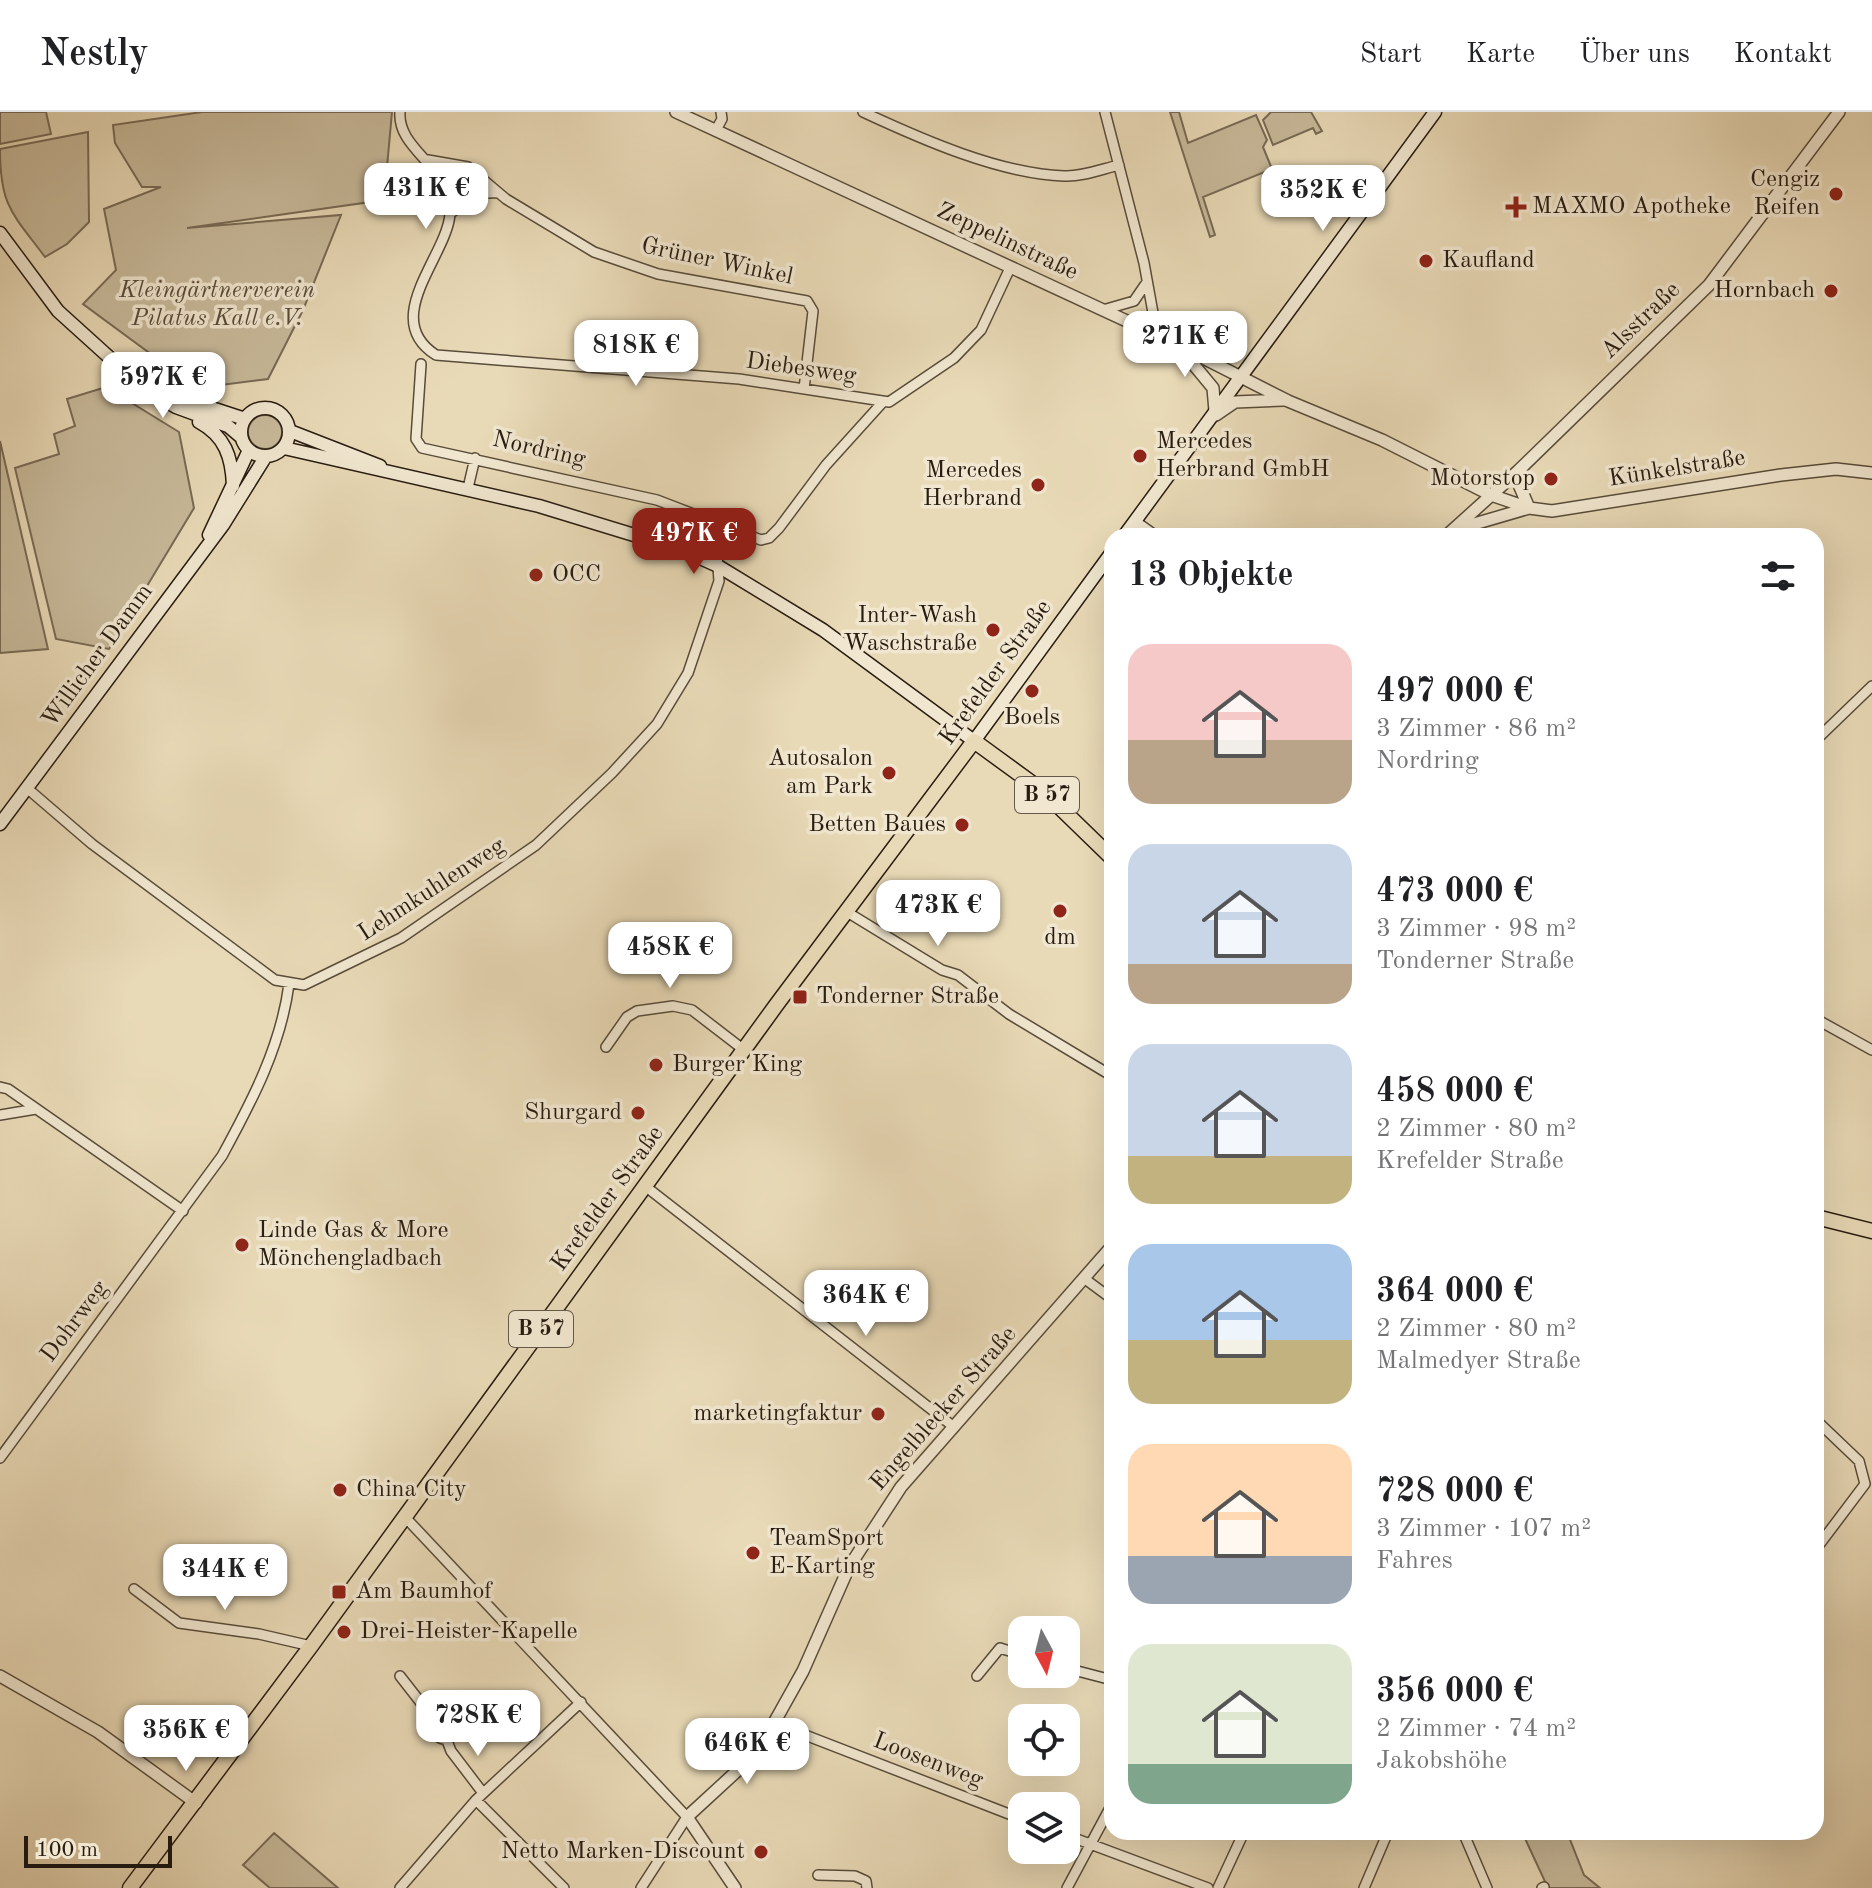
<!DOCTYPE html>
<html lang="de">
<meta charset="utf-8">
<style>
:root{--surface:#fff;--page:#f6f6f6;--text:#202124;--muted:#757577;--line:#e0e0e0;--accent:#8f2418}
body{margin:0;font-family:"Old Standard TT",serif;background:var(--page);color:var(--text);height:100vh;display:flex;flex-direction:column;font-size:30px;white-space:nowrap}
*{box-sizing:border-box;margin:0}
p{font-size:26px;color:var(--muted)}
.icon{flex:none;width:44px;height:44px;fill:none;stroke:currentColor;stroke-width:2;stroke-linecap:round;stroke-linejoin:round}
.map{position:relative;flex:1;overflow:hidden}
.side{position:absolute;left:1104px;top:416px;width:720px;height:1312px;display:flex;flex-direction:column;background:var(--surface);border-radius:24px;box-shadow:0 8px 32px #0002}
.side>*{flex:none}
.needle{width:52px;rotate:173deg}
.tools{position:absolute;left:1008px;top:1504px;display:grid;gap:16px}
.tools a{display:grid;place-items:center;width:72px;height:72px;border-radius:16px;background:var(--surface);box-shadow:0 8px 32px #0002;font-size:40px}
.scale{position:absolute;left:24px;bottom:20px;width:148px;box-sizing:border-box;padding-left:8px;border:4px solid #281c11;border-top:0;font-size:22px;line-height:28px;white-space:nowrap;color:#281c11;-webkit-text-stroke:6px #f1e7d0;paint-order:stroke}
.price{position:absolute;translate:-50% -68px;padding:0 18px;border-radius:16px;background:#fff;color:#222;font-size:26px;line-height:52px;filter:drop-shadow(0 2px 4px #0008)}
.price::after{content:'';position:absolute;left:50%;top:48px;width:24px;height:18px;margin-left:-12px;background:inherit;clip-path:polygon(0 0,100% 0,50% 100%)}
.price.on{background:var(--accent);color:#fff}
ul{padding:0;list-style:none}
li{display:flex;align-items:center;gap:24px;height:200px;padding:0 24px}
li span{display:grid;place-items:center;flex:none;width:224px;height:160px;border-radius:24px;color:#555}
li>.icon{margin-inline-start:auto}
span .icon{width:96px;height:96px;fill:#fffc;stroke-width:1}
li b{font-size:34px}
h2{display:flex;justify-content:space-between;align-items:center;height:96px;padding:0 24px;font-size:34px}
header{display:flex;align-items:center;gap:48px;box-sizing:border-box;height:112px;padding:0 40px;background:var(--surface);border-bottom:2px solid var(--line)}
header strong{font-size:38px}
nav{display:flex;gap:44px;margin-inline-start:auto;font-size:28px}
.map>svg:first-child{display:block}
.green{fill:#c8ba9b;stroke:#786b56;stroke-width:2}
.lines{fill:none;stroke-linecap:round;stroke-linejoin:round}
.minor-casing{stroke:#584c3a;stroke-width:12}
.tertiary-casing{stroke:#584c3a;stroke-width:14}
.secondary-casing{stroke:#281c11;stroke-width:15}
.primary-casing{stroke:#281c11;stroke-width:17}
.minor{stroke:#f1e7d0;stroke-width:9}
.tertiary{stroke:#f1e7d0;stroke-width:11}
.secondary{stroke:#f1e7d0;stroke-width:12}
.primary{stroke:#e9dab7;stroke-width:14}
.poi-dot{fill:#8f2418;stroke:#f1e7d0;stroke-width:3}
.labels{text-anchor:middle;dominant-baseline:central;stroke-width:7;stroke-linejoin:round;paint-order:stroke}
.shield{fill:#f1e7d0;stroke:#64594a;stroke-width:2}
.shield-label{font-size:22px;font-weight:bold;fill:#281c11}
.poi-label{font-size:24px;fill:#281c11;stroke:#f1e7d0;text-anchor:start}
.street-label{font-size:24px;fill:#281c11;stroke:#f1e7d0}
.park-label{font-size:24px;font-style:italic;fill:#584b3a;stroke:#f1e7d0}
</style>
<header>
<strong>Nestly</strong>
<nav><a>Start</a><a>Karte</a><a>Über uns</a><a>Kontakt</a></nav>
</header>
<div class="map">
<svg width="1872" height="1776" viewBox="0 0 1872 1776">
<rect width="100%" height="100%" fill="#e9dab7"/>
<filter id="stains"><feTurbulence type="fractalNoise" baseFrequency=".0025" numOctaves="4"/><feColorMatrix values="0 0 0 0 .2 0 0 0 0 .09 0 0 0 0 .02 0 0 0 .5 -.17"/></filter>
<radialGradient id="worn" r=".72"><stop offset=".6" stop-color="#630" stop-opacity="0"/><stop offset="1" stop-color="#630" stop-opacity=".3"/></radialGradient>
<path class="green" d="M0 0H46L51 22 0 32Z
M202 0H392L384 88 187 116 341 103 303 198 268 267 197 276 83 192 116 158 104 97 161 75H142L115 31 113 13Z
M1170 0H1179L1188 31 1256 3 1267 28 1263 35 1272 57 1203 85 1215 123 1210 125Z
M1271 0H1311L1322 19 1316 22 1313 16 1273 33 1263 8Z
M88 20 89 110 67 132 45 145C12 101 0 94 0 37Z
M441 54 462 57 483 75 451 91Z
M106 275 179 320 194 396 109 537 56 527 15 356 59 342 54 322 75 314 67 287Z
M248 320a17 17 0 1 1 34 0a17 17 0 1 1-34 0Z
M0 329 48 537 0 541Z
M1522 1720H1567L1584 1763 1600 1776H1548Z
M274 1721 338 1776H270L243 1753Z"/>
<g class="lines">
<defs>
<path id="minor" d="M400 0C397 39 453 55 450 102 447 144 379 207 436 243L739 267 889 290 954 246 981 218 1010 156
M863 0C921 27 1000 62 1064 64 1082 65 1102 57 1119 53
M1105 0 1144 151 1157 223
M716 18 722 7 721 0
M428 48 468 55 506 87 594 140 658 162 807 189 813 199 804 277
M450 102C467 88 476 79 499 81
M1103 198 1134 189 1147 170
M421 252 416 327 422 336 657 388 761 428 769 426 779 416 826 353 882 291
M468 376 475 346
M1135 409 1156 424
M1816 628 1872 574
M28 677 92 732 275 868 304 873 401 826 536 733 612 661 657 612 688 561 719 469 717 442 726 416
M847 800 942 858 958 863 1009 902 1112 964
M1816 907 1872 938
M606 935 627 905 637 899 673 894 692 898 744 938
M0 975 8 977 183 1099
M0 1003 36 997
M645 1074 954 1315
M1085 1167 1112 1187
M1816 1308 1859 1349 1865 1372 1816 1437
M0 1346 222 1044C252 989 281 934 289 872
M405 1405 687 1705 641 1776
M134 1477 179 1511 259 1522 311 1534
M1066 1556 1112 1568
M400 1564 439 1614
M977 1564 1000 1536 1022 1543
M774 1611 1022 1707
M436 1619a8 8 0 1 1 16 0a8 8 0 1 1-16 0Z
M446 1626 451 1639 483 1681
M476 1688 564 1776
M1463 1720 1487 1776
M1066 1723 1208 1776
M818 1763 855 1764 866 1769 867 1776
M400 1776 476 1688 581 1590
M1067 1776 1112 1692
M1218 1776 1244 1720
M1364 1776 1388 1720
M1542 1776 1544 1775"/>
<path id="tertiary" d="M676 0 1172 230 1288 289 1382 328 1491 383 1529 396 1552 399 1781 363 1836 357 1872 361
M1184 241 1213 276 1215 299
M1216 303 1235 290 1283 288
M1457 417 1529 396 1520 375 1518 359
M1446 424 1518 359 1709 173 1839 0
M0 1564 98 1620 196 1691
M735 1776 687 1705 737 1659 774 1611 803 1559 849 1455 901 1375 1112 1134"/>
<path id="secondary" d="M0 121 58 199 142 275 176 295 228 314 241 325
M131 258 193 290 245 307
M241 320a24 24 0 1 1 48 0a24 24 0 1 1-48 0Z
M199 310C225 324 232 345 233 374
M290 319 380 354
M284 336 539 394 680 437 718 454 823 518 974 629 1112 440
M209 423 249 338
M1124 424 1435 0
M0 712 223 413 266 344"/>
<path id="primary" d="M1816 1105 1872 1119
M130 1776 311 1534 777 892 974 629 1044 680 1112 746"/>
</defs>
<use href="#minor" class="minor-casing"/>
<use href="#tertiary" class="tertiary-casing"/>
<use href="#secondary" class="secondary-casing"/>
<use href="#primary" class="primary-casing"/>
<use href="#minor" class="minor"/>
<use href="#tertiary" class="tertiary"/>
<use href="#secondary" class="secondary"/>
<use href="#primary" class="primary"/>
</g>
<g class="poi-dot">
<circle cx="1836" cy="82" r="8"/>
<path d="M1512 83h8v8h8v8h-8v8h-8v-8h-8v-8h8z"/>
<circle cx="1426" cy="149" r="8"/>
<circle cx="1831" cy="179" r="8"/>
<circle cx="1140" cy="344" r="8"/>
<circle cx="1551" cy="367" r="8"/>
<circle cx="1038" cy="373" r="8"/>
<circle cx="536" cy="463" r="8"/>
<circle cx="993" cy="518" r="8"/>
<circle cx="1032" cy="579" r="8"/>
<circle cx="889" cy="661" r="8"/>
<circle cx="962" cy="713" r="8"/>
<circle cx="1060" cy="799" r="8"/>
<rect x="792" y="877" width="16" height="16" rx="4"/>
<circle cx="656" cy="953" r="8"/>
<circle cx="638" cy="1001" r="8"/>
<circle cx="242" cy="1133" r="8"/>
<circle cx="878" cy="1302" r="8"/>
<circle cx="340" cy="1378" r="8"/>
<circle cx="753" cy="1441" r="8"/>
<rect x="331" y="1472" width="16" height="16" rx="4"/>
<circle cx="344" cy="1520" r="8"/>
<circle cx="761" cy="1740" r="8"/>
</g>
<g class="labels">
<g class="shield">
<rect x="1015" y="665" width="64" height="36" rx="6"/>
<rect x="509" y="1199" width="64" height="36" rx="6"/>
</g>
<g class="shield-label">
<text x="1047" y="683">B 57</text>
<text x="541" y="1217">B 57</text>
</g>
<g class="poi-label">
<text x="1820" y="68" text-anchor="end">Cengiz<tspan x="1820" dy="28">Reifen</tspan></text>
<text x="1532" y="95">MAXMO Apotheke</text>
<text x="1442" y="149">Kaufland</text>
<text x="1815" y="179" text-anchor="end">Hornbach</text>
<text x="1156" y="330">Mercedes<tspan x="1156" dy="28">Herbrand GmbH</tspan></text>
<text x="1022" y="359" text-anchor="end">Mercedes<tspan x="1022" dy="28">Herbrand</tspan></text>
<text x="1535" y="367" text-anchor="end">Motorstop</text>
<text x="552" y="463">OCC</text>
<text x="977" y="504" text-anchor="end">Inter-Wash<tspan x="977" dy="28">Waschstraße</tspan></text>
<text x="1032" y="606" text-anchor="middle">Boels</text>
<text x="873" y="647" text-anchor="end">Autosalon<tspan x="873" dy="28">am Park</tspan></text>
<text x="946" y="713" text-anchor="end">Betten Baues</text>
<text x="1060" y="826" text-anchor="middle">dm</text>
<text x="816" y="885">Tonderner Straße</text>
<text x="672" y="953">Burger King</text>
<text x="622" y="1001" text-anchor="end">Shurgard</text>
<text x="258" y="1119">Linde Gas &amp; More<tspan x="258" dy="28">Mönchengladbach</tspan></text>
<text x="862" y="1302" text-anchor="end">marketingfaktur</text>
<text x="356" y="1378">China City</text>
<text x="769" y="1427">TeamSport<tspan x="769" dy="28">E-Karting</tspan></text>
<text x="355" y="1480">Am Baumhof</text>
<text x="360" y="1520">Drei-Heister-Kapelle</text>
<text x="745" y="1740" text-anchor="end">Netto Marken-Discount</text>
</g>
<g class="street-label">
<text transform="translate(1007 130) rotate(25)">Zeppelinstraße</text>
<text transform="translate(717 150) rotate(12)">Grüner Winkel</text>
<text transform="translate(1641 209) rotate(-44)">Alsstraße</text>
<text transform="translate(801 257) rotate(8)">Diebesweg</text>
<text transform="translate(539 338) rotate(13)">Nordring</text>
<text transform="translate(1677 357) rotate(-9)">Künkelstraße</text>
<text transform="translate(98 544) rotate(-54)">Willicher Damm</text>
<text transform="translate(996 561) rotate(-54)">Krefelder Straße</text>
<text transform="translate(432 778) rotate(-33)">Lehmkuhlenweg</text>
<text transform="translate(608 1087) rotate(-54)">Krefelder Straße</text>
<text transform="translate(75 1210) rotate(-53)">Dohrweg</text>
<text transform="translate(944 1297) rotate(-49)">Engelblecker Straße</text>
<text transform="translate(928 1649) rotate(21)">Loosenweg</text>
</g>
<g class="park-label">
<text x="217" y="179">Kleingärtnerverein<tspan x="217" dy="28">Pilatus Kall e.V.</tspan></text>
</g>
</g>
<rect width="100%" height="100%" filter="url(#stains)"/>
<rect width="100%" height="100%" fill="url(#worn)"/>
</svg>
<div class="tools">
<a><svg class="needle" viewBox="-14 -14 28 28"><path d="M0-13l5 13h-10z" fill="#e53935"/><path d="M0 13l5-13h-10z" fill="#757577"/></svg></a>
<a><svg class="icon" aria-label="locate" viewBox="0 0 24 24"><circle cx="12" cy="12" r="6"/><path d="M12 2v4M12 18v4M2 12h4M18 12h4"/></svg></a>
<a><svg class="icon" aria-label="layers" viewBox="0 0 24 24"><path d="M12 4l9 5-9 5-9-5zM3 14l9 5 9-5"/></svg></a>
</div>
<div class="scale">100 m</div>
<b class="price" style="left:426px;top:119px">431K €</b>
<b class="price" style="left:1323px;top:121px">352K €</b>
<b class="price" style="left:1185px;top:267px">271K €</b>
<b class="price" style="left:636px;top:276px">818K €</b>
<b class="price" style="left:163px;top:308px">597K €</b>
<b class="price on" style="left:694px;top:464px">497K €</b>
<b class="price" style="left:938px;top:836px">473K €</b>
<b class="price" style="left:670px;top:878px">458K €</b>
<b class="price" style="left:866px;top:1226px">364K €</b>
<b class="price" style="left:225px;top:1500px">344K €</b>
<b class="price" style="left:478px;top:1646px">728K €</b>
<b class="price" style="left:186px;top:1661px">356K €</b>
<b class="price" style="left:747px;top:1674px">646K €</b>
<section class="side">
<h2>13 Objekte<svg class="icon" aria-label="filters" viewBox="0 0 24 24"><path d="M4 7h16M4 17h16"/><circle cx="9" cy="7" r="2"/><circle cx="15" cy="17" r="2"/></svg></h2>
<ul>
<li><span style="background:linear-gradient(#f6c9c9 60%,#b9a48a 0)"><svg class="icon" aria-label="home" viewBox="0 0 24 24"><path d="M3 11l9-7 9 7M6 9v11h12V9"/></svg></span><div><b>497 000 €</b><p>3 Zimmer · 86 m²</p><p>Nordring</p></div></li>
<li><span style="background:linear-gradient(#c9d6e8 75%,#b9a48a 0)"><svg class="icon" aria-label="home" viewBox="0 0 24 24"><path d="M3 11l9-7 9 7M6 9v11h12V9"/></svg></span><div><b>473 000 €</b><p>3 Zimmer · 98 m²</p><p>Tonderner Straße</p></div></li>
<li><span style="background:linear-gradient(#c9d6e8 70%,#c2b280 0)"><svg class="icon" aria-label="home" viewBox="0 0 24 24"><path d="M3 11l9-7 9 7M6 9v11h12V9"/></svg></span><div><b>458 000 €</b><p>2 Zimmer · 80 m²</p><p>Krefelder Straße</p></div></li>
<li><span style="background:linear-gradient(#a9c7e8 60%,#c2b280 0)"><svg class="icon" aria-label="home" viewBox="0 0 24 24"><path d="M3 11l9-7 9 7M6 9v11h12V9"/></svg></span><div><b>364 000 €</b><p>2 Zimmer · 80 m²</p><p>Malmedyer Straße</p></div></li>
<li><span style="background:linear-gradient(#ffd9b3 70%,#9aa5b1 0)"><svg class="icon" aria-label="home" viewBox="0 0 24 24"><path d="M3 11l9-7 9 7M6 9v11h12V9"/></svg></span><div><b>728 000 €</b><p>3 Zimmer · 107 m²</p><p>Fahres</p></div></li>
<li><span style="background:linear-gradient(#dfe7d0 75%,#7fa58c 0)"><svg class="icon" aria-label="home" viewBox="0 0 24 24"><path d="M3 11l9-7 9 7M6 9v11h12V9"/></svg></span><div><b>356 000 €</b><p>2 Zimmer · 74 m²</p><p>Jakobshöhe</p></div></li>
</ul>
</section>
</div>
